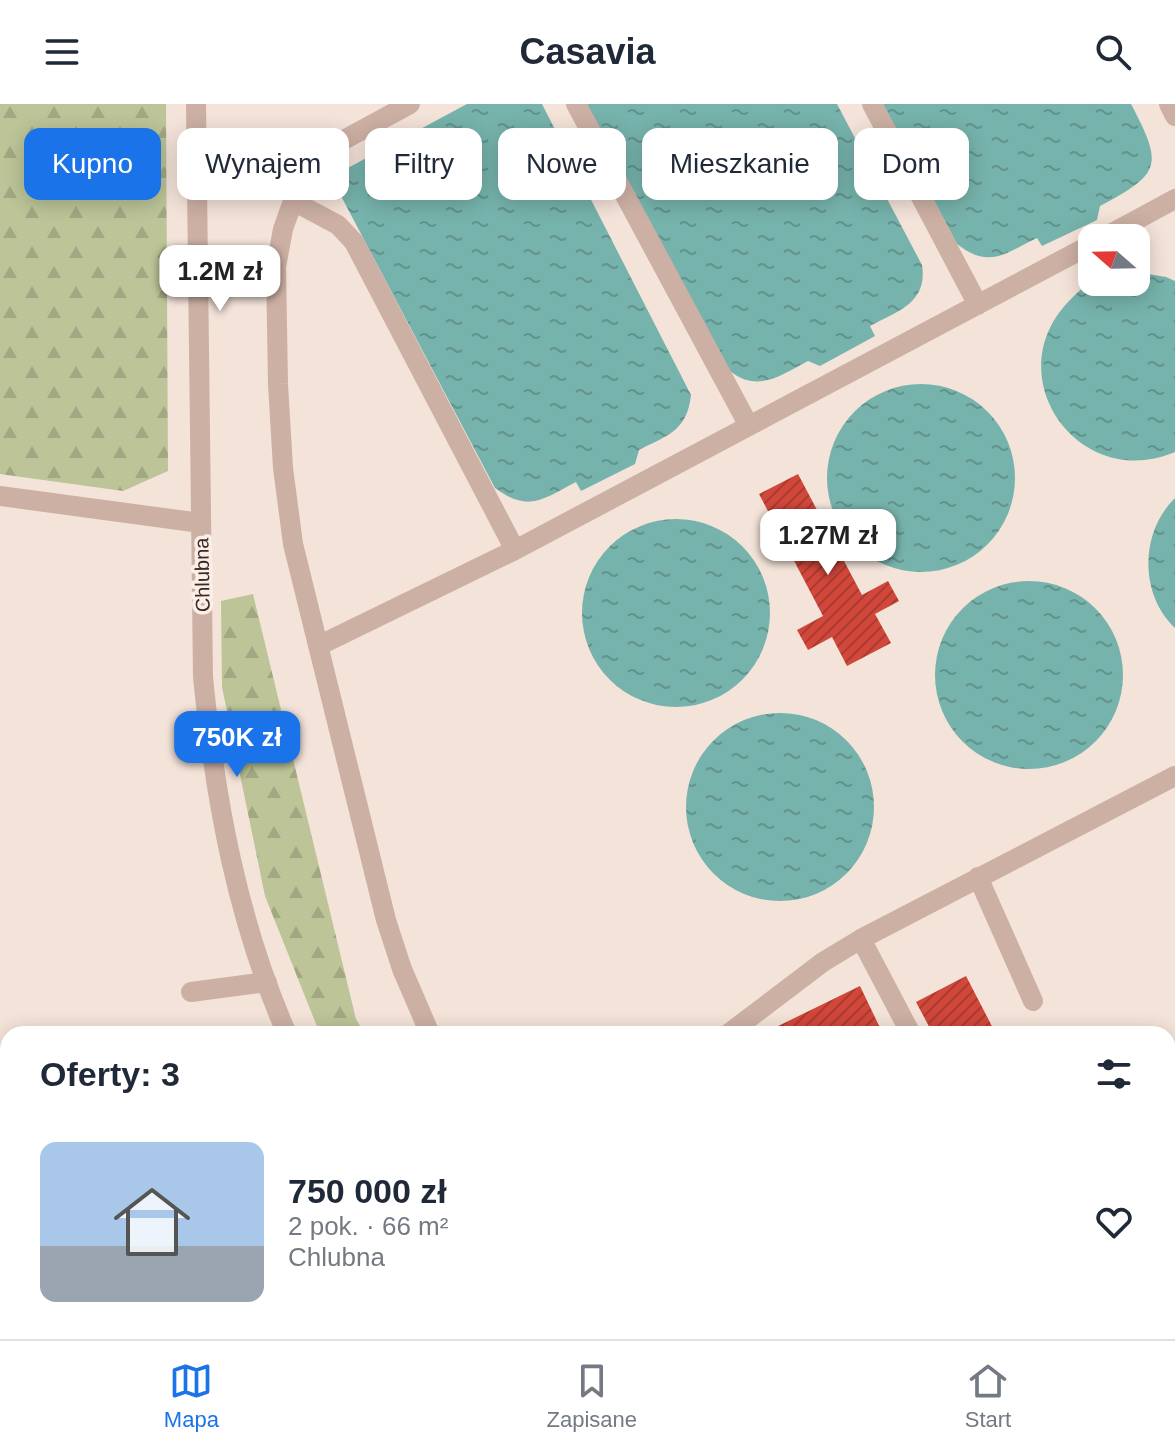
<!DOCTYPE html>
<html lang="pl">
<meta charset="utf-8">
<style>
:root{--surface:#fff;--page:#f2f2f3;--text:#1f2937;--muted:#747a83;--line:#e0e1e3;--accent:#1a73e8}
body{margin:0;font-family:Arial,sans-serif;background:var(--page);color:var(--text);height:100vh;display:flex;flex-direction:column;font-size:30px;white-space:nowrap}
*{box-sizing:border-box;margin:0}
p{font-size:26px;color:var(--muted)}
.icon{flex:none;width:44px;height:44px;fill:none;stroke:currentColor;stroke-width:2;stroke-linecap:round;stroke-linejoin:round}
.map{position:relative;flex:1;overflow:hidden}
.side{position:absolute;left:0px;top:922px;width:1176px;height:314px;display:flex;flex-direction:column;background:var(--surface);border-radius:24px 24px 0 0;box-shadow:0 4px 20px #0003}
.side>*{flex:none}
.hud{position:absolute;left:24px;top:24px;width:1128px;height:72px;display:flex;gap:16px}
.needle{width:52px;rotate:290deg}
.controls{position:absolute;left:1078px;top:120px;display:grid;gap:16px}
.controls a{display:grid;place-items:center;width:72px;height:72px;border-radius:16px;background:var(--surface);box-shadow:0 4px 20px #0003;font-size:40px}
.price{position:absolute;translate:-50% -68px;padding:0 18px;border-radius:16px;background:#fff;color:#222;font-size:26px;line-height:52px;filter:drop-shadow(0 2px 4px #0008)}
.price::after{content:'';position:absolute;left:50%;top:48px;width:24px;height:18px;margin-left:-12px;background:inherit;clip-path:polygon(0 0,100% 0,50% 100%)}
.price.selected{background:var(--accent);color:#fff}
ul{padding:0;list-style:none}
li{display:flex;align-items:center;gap:24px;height:200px;padding:0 40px}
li+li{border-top:2px solid var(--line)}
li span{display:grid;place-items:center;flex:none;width:224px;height:160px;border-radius:16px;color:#555}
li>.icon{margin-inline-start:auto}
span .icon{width:96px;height:96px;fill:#fffc;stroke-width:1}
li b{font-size:34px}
h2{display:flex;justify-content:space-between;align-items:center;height:96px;padding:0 40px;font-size:34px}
.tag{padding:0 28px;border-radius:16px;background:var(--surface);box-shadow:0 4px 20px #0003;font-size:28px;line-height:72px}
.tag.selected{background:var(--accent);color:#fff}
header{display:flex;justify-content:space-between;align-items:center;height:104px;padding:0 40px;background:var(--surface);font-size:36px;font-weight:600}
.tab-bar{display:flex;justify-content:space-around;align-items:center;height:112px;border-top:2px solid var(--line);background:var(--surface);font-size:22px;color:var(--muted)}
.tab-bar a{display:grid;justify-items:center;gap:4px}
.tab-bar .selected{color:var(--accent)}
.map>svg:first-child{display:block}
.forest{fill:url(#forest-firs)}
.water{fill:url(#water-ripples)}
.building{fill:url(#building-hatch)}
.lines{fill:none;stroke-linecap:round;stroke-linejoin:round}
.path{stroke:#b99a8e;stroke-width:5;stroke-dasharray:4 4;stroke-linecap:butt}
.minor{stroke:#cdb0a4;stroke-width:20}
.labels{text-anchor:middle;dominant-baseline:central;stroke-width:7;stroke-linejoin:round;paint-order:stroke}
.street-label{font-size:20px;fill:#382926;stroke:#fbeee6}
</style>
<header><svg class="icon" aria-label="menu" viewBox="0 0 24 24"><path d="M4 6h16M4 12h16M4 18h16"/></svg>Casavia<svg class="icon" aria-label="search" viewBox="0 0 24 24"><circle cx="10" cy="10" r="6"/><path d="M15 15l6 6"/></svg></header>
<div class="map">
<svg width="1175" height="1235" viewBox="0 0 1175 1235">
<defs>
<pattern id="forest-firs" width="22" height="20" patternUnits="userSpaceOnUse" patternTransform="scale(2)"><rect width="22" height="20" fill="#bcc498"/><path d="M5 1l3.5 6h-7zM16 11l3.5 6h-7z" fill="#a2a883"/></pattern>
<pattern id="water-ripples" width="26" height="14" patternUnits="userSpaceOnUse" patternTransform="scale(2)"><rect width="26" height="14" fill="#76b3ac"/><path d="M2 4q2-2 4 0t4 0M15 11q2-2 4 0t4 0" fill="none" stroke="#62928c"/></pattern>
<pattern id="building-hatch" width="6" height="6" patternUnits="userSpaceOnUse" patternTransform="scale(2)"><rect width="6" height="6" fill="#d1473a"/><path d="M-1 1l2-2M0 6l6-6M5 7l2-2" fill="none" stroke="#ab3b31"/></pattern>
</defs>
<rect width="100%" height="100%" fill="#f4e3d9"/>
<path class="forest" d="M0 0H166L168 367 123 387 0 370Z
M253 490 356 915 365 930H320L265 792 222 583 221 497Z
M1175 1041V1235H890L887 1228H1168V1045Z"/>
<path class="water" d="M467 0H542L691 291C687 327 668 331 639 346L635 360 581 387 576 378C543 395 529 409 495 384L331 73Z
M587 0H837L922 161C928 199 898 207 870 222L875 232 820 262 808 257C776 274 754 291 723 261Z
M883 0H1131C1163 61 1162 69 1100 102L1097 116 1042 142 1037 134C1004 150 989 165 957 140Z
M1136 168 1166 173 1175 177V348C1079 389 996 272 1069 197 1076 190 1084 181 1093 178 1105 175 1123 178 1136 178Z
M827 374a94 94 0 1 1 188 0a94 94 0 1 1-188 0Z
M1175 394V524C1139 490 1140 428 1175 394Z
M582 509a94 94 0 1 1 188 0a94 94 0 1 1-188 0Z
M935 571a94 94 0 1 1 188 0a94 94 0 1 1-188 0Z
M686 703a94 94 0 1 1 188 0a94 94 0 1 1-188 0Z"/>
<path class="building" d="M798 370 862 491 888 477 899 497 875 510 891 539 847 562 832 533 808 546 797 526 823 512 759 390Z
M966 872 996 930H933L916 898Z
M860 882 883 930H772L770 926Z"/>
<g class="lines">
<path class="path" d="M799 1228 811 1235
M876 1228 878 1235
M700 1235 712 1228
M774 1235 787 1228"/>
<path class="minor" d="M196 0 203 573C215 695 237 816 287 930
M410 0 338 39 312 63 293 97 283 125 276 163 278 280 283 364 293 440 386 816 402 865 430 930
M576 0 749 322
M872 0 978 201
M1169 0 1175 12
M293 97 338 121 354 138 515 446
M1103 134 1175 95
M0 392 201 419
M318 542 515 446 1092 140
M978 773 1033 897
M861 835 911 930
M191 888 267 878
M728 930 823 858 861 835 1175 672
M1168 1005 1175 1001
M420 1228 423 1235
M840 1228 844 1235
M734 1235 747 1228"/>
</g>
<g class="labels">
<g class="street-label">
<text transform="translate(202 471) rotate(-91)">Chlubna</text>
</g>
</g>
</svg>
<div class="controls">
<a><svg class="needle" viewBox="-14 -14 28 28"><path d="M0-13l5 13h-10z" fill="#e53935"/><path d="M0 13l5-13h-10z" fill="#747a83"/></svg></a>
</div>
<b class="price" style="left:220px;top:209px">1.2M zł</b>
<b class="price" style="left:828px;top:473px">1.27M zł</b>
<b class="price selected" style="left:237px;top:675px">750K zł</b>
<div class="hud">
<a class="tag selected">Kupno</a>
<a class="tag">Wynajem</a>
<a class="tag">Filtry</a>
<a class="tag">Nowe</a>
<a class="tag">Mieszkanie</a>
<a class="tag">Dom</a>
</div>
<section class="side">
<h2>Oferty: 3<svg class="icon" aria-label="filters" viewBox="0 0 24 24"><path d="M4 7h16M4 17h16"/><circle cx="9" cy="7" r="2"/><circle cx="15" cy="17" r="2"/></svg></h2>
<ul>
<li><span style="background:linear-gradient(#a9c7e8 65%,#9aa5b1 0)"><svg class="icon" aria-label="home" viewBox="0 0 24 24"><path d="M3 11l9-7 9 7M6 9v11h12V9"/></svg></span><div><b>750 000 zł</b><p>2 pok. · 66 m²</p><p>Chlubna</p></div><svg class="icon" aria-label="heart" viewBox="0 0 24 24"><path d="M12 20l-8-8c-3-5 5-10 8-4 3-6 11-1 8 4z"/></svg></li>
</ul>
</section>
</div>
<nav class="tab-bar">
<a class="selected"><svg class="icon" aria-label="map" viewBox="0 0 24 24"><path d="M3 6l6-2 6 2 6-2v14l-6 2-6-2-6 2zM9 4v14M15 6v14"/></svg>Mapa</a>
<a><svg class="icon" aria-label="saved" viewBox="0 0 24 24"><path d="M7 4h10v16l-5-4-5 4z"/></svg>Zapisane</a>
<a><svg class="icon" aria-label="home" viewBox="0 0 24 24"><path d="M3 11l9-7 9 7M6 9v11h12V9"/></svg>Start</a>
</nav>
